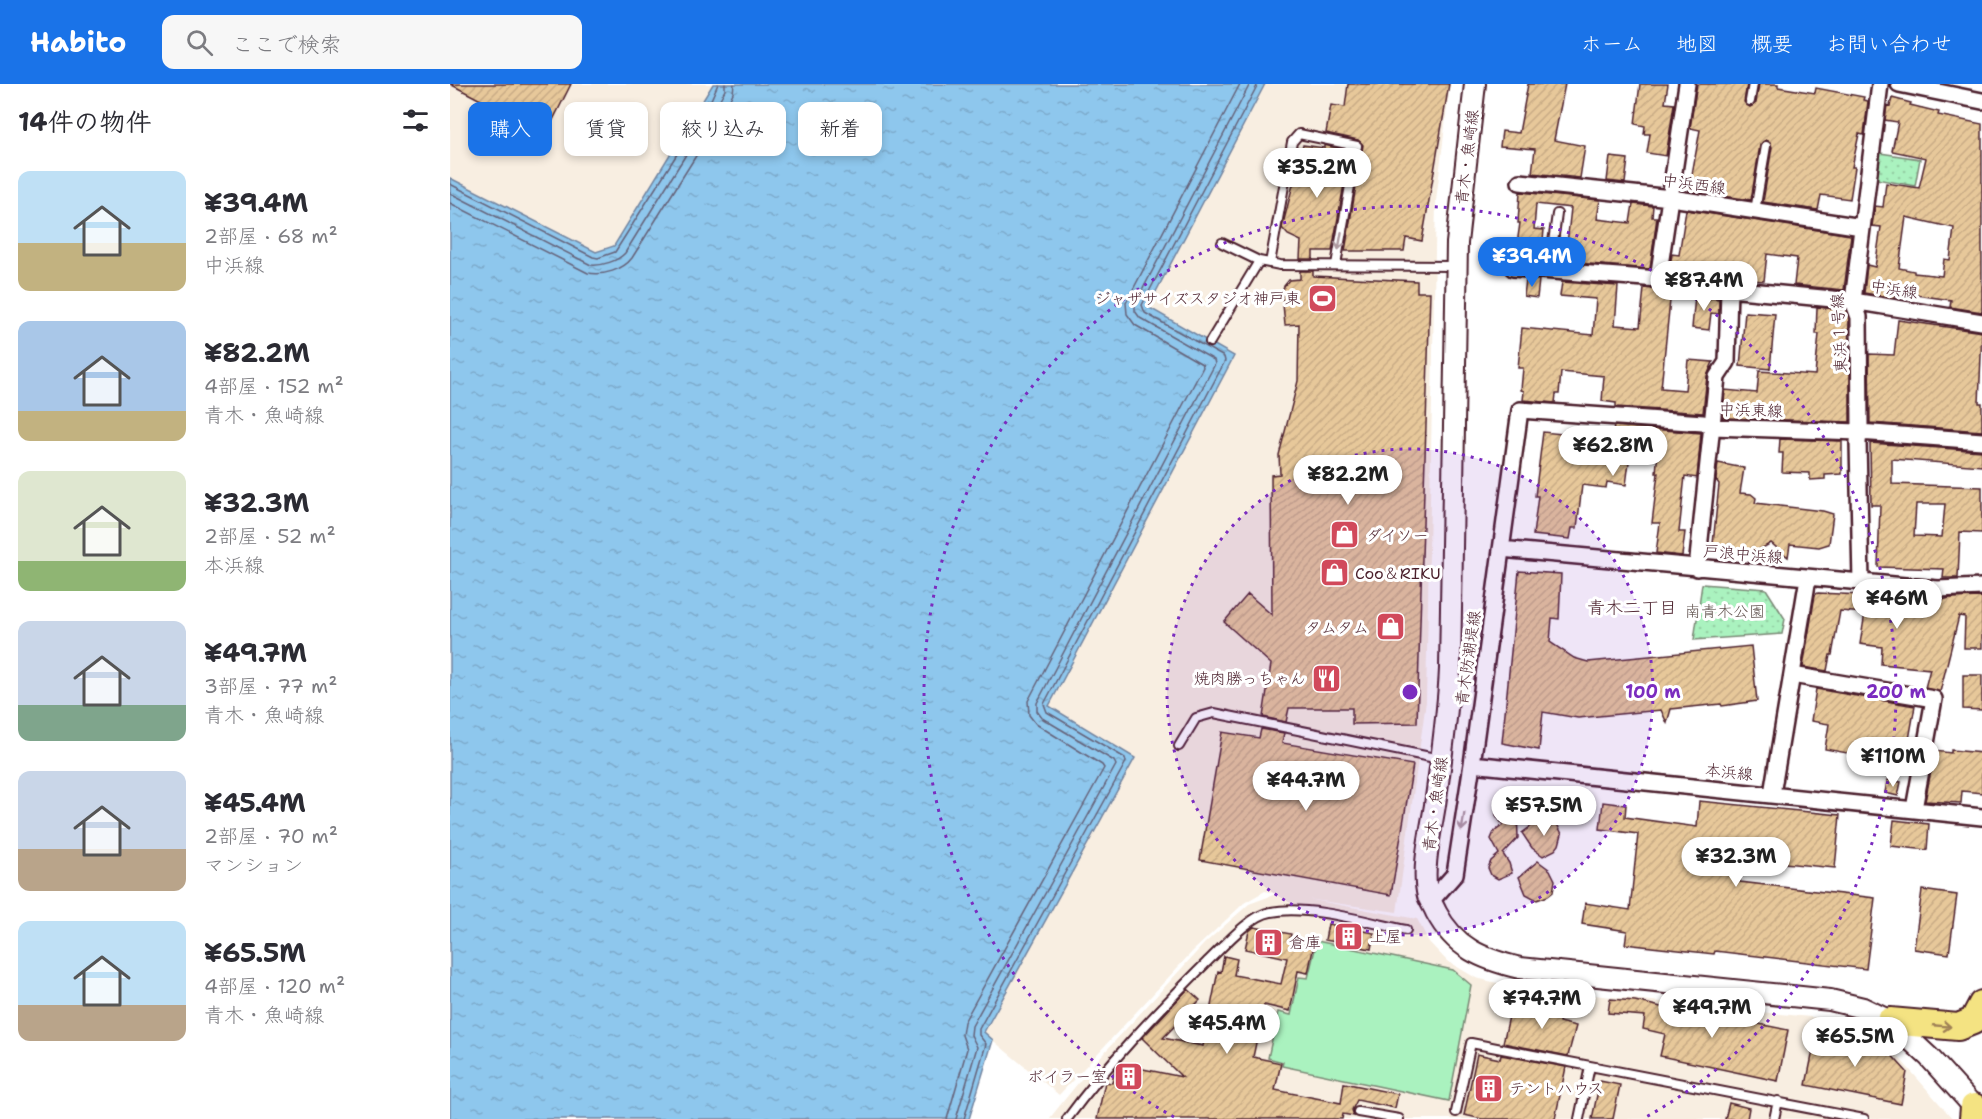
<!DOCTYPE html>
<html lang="ja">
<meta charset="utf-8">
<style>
:root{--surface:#fff;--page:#f7f7f7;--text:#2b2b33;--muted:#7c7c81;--accent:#1a73e8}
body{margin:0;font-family:"Shantell Sans","Klee One",sans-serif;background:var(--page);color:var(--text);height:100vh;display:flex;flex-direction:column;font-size:22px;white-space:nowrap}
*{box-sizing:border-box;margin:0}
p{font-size:20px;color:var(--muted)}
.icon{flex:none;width:33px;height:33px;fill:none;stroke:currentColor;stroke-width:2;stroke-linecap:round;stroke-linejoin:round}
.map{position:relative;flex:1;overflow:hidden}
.panel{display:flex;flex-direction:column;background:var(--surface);width:450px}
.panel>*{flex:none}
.top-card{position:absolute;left:18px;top:18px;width:570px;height:54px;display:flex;gap:12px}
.price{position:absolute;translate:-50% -51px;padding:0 14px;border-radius:21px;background:#fff;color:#222;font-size:20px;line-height:39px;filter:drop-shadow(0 2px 3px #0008)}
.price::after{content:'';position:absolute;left:50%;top:36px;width:18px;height:14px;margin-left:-9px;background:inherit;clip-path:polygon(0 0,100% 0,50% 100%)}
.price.selected{background:var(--accent);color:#fff}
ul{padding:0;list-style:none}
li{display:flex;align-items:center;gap:18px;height:150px;padding:0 18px}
li span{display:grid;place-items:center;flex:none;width:168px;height:120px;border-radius:12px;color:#555}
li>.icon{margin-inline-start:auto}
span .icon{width:72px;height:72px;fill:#fffc;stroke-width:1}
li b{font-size:26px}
h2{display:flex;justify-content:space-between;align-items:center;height:72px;padding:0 18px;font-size:26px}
.pill{padding:0 21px;border-radius:12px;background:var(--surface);box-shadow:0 3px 9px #0003;font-size:21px;line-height:54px}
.pill.selected{background:var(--accent);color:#fff}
header{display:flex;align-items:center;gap:36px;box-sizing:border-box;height:84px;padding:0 30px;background:var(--accent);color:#fff}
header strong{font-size:28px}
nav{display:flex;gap:33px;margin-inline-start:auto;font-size:21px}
.search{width:420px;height:54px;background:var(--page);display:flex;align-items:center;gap:15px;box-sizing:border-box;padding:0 21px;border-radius:12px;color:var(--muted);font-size:22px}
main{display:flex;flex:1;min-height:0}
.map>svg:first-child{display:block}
.built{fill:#f8eee1}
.grass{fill:#aaf2bf;stroke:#7a8875;stroke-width:1.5}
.park{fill:url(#park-dots);stroke:#7a8875;stroke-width:1.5}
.water{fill:url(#water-ripples);stroke:#73849f;stroke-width:1.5}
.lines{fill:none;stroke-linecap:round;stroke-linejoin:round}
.shore{stroke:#656279;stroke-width:1.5}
.building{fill:url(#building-hatch);stroke:#4a1f2b;stroke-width:1.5;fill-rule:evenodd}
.service-casing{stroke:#4a1f2b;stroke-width:12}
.minor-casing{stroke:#4a1f2b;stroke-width:20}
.tertiary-casing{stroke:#4a1f2b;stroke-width:24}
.trunk-casing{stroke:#4a1f2b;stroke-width:30}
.service{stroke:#fff;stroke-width:8}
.minor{stroke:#fff;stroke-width:15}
.tertiary{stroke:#fff;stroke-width:20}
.trunk{stroke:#f4e382;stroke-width:26}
.oneway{stroke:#ae9aa0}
.oneway2{stroke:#9f8156}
.ring{fill:none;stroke:#7b2cbf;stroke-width:3;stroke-dasharray:3 6}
.labels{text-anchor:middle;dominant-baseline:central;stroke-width:6;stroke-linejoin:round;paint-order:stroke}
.street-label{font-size:16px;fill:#4a1f2b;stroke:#fff}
.poi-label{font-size:16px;fill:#4a1f2b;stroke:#fff;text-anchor:start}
.park-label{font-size:16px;fill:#625450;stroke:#fff}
.neighbourhood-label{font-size:18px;fill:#4a1f2b;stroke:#fff}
.centre{fill:#7b2cbf;stroke:#fff;stroke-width:3}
.ring-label{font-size:18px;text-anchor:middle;font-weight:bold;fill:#7b2cbf;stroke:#fff;stroke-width:6;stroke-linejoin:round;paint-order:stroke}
</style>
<header>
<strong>Habito</strong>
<div class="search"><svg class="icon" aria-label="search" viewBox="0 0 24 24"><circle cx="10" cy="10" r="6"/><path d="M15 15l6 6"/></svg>ここで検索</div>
<nav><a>ホーム</a><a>地図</a><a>概要</a><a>お問い合わせ</a></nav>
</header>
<main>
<section class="panel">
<h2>14件の物件<svg class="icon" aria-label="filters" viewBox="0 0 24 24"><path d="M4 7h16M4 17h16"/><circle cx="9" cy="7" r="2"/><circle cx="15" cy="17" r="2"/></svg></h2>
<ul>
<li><span style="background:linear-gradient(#bfe0f5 60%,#c2b280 0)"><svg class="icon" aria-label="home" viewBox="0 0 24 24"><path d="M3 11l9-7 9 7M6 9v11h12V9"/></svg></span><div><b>¥39.4M</b><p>2部屋 · 68 m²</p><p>中浜線</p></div></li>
<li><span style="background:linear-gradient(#a9c7e8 75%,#c2b280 0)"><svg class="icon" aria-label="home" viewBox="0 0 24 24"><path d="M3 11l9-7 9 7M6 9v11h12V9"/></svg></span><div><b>¥82.2M</b><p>4部屋 · 152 m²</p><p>青木・魚崎線</p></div></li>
<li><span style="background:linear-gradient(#dfe7d0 75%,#8fb573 0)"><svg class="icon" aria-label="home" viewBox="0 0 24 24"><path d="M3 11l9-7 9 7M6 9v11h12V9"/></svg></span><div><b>¥32.3M</b><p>2部屋 · 52 m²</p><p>本浜線</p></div></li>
<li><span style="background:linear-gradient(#c9d6e8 70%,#7fa58c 0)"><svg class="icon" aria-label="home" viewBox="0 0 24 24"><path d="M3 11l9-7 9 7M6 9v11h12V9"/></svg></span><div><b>¥49.7M</b><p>3部屋 · 77 m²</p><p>青木・魚崎線</p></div></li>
<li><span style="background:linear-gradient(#c9d6e8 65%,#b9a48a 0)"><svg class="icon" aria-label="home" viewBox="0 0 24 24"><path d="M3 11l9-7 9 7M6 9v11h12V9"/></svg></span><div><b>¥45.4M</b><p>2部屋 · 70 m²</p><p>マンション</p></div></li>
<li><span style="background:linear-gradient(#bfe0f5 70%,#b9a48a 0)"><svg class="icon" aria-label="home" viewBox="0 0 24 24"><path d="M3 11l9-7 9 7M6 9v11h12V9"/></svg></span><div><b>¥65.5M</b><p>4部屋 · 120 m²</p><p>青木・魚崎線</p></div></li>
</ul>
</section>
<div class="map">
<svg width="1532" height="1035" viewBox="0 0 1532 1035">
<defs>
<pattern id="park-dots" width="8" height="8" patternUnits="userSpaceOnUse" patternTransform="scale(1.5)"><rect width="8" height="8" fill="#aaf2bf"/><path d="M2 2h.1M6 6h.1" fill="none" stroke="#94cfa4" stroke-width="1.8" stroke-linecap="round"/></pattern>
<pattern id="water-ripples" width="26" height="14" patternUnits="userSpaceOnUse" patternTransform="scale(1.5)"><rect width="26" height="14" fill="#8ec7ed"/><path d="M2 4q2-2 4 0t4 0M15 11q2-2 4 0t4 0" fill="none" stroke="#7caacb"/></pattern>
<pattern id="building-hatch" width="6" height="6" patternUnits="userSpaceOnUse" patternTransform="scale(1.5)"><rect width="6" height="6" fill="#e7c89a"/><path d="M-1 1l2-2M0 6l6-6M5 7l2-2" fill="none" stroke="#c8ab85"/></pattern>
</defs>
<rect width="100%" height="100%" fill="#fff"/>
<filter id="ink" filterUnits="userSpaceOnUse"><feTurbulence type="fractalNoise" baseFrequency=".0167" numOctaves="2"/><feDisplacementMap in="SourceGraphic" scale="12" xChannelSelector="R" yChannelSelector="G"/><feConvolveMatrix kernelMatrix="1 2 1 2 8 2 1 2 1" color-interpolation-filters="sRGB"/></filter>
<g filter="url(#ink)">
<path class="built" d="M0 0H263L164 162 146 168 0 94Z
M815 0H1000L986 117 976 617 947 828 857 815 967 835 979 858 997 877 1026 894 1064 903 1390 936 1419 948 1445 969 1503 1035H599L641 983 755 859 799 820 826 810 815 807 794 819 742 868 609 1011 534 949 685 674 599 623 784 273 697 223Z"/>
<path class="grass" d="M867 857 1003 886 1021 901 999 1017 832 982 833 978 818 974 828 928 841 931 849 893 858 894Z"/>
<path class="park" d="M1430 69 1470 75 1465 102 1426 95Z
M1252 500 1316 505 1335 535 1332 550 1244 556Z"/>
<path class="water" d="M263 0H815L698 223 784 272 599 622 685 674 534 948 543 956 519 1035H0V94L146 168 164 162Z"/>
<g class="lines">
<path class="shore" d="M0 100 143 173 148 174 165 168 260 18 268 0
M0 109 141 181C152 182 168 177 175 169L266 22 275 6V0
M0 119 138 189C153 192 173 186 182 174L274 27 283 9 284 0
M497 1035 517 965 512 951 514 938 654 684 652 681 586 640 579 631 578 617 753 283 752 280 685 241 677 230 676 219 790 0
M506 1035 527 963 521 951 522 942 666 681 664 677 592 634 587 627V619L765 280 764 276 690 234 685 227V220L800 0
M514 1035 536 960 529 951V945L676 678 675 674 597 628 594 620 775 277 774 273 695 229 692 221 808 0"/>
</g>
<path class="building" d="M0 0H121L96 50Z
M898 0H999L972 157 956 154 954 167H895L913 61 908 56 876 49 881 21 895 23Z
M1078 0H1115L1104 56 1135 62 1130 94 1082 89 1085 65 1050 62 1052 47 1069 49Z
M1190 0H1218L1215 19 1224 20 1216 72 1197 69 1200 50H1194L1195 42 1185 40Z
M1247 0H1297L1294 18 1300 23 1306 19 1309 0H1328V3L1365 9 1366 4 1414 13 1413 16 1418 17 1414 51 1409 50 1402 83H1405L1400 115 1371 111 1368 126 1313 118 1322 63 1320 58 1316 56 1310 61 1301 116 1239 107 1250 46 1240 44Z
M1442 14 1461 19 1460 21 1489 28 1488 31 1532 40V228L1500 223 1501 216 1445 208 1444 214 1414 209 1417 181 1425 183 1431 143 1422 142 1425 122 1433 123 1436 99 1469 104 1476 74 1442 67 1448 38 1435 36 1437 21 1440 22ZM1456 133 1504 144 1500 176 1494 175 1492 192 1464 189V187L1449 184Z
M853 61 874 64V61L900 67 882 167H863V175H850L851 157 838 151 832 144Z
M1160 73 1178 75 1175 99 1157 97Z
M1070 108 1150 116 1147 135 1180 139 1183 120 1203 122 1202 133H1207L1200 185 1115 178 1121 124 1086 120 1084 145 1094 146 1091 176 1065 174 1070 139H1068Z
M1236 126 1401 151 1394 206 1344 201 1347 174 1317 170 1314 197 1271 194 1272 190 1246 187 1245 190 1219 187 1222 170 1229 171Z
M850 187H863V192L967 197V208H980L967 639 902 640V624H839L836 638 813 633 821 580 774 538 798 510 822 531 821 391 830 390 829 371 848 297 849 240 835 241 832 210 834 202 839 196 850 195Z
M1076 195 1089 196 1087 214 1074 212Z
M1112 198 1168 202 1165 241 1190 243 1194 204 1221 207 1211 304 1235 306 1238 276 1263 278 1257 292 1253 329 1166 323V319L1152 317 1154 292 1111 288 1109 310H1106L1105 319 1073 316 1074 307 1071 306 1073 284H1068L1072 244 1143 251 1146 215 1110 212Z
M1245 212 1269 215V230L1261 229 1259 246 1242 244Z
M1367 223 1396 226 1399 235 1398 270H1400V338L1273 334 1275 306 1307 309 1309 287 1365 291 1369 250H1366Z
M1295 228 1325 230 1320 285 1290 282Z
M1448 236 1532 248 1529 319H1532V347L1420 339 1419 270 1444 271Z
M1164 342 1251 349 1247 394 1235 392 1229 448H1235L1232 472 1206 469 1210 439H1202L1208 389H1206L1208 366 1181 363 1176 401 1157 398 1156 404 1132 401 1127 444H1122L1120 455 1083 451 1088 412H1085L1093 348 1151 354 1152 347 1163 348Z
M1330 355 1392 357V390L1375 391V395L1360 396V389L1332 388 1333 369H1329Z
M1420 359 1532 367V382L1442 375V400L1532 403V449L1510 448 1508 494H1493L1494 485 1428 483 1430 421H1421ZM1466 420H1495L1492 453 1464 452Z
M1268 379 1294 384 1290 409 1301 410 1306 414 1305 419 1373 427 1383 430 1379 460 1369 463 1340 460 1338 473 1321 459 1304 469 1270 465V461L1263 460 1269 400 1266 396Z
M1069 487 1111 490 1109 535 1102 534 1100 558 1124 574 1138 578 1301 562 1307 617 1272 622 1271 620 1221 625 1217 639 1211 626 1128 634 1093 628 1089 666 1052 659Z
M1368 509 1412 511 1446 517 1447 514 1480 519 1500 514 1532 513V564H1514L1515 533 1509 532 1490 608 1475 604 1480 585 1431 580 1432 563 1410 560 1415 529 1390 527 1382 571H1380L1377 587 1353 583 1365 511Z
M1513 591H1532V626L1513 625Z
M1366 605 1465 622 1458 661 1422 655 1419 673 1375 665 1379 640 1361 637Z
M811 645 834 649 832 659 963 681 941 811 750 776 772 648 809 654Z
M1501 666 1532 669V709L1512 707 1511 719 1475 717 1485 667 1501 669Z
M1437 696 1451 698 1448 712 1435 709Z
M1058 716 1064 719 1067 725 1068 754 1053 770 1059 779 1062 789 1048 795 1041 791 1038 784 1041 777 1049 770 1041 755 1044 748 1053 741 1046 731V723L1051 717Z
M1249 717 1390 731 1385 784 1292 775 1290 798 1425 814 1416 885 1265 867 1264 870 1175 860 1177 847 1132 840 1135 819 1180 826 1188 750 1150 745 1153 718 1176 721 1175 733 1247 743Z
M1091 735 1102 737 1107 740 1112 750 1109 761 1105 766 1093 772 1082 764 1072 749Z
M1444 736 1479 740 1477 766 1441 762Z
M1088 777 1100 786 1105 796 1103 808 1098 812 1087 816 1076 810 1069 793Z
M1472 806 1507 811 1499 870 1464 865Z
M878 840 924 849 921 865 875 856Z
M804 843 841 850 840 855 864 861 858 889 848 887 840 927 814 921 803 973 831 979 825 1006 891 1019 894 999 948 1010 945 1024 907 1016 902 1026 904 1032 893 1030 892 1035H647L655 998 662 999 665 984 669 980 732 993 692 954 738 905 750 916 713 954 753 962 768 887 771 888 774 872 787 875 784 891 831 900 837 874 795 865 799 847Z
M1100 908 1114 911 1109 938 1126 942 1118 972 1053 959 1060 928 1095 935Z
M1160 915 1185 917 1220 925V922L1338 946 1328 997 1210 972 1215 950 1193 945 1195 932 1158 929Z
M1368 942 1409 951 1407 960 1437 966 1457 988 1451 1020 1356 1001Z
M1027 970 1050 975 1051 971 1116 983 1105 1035H1032L1014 1031Z
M1150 997 1170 1001 1163 1035H1142Z
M1279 1019 1299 1024 1297 1035H1275Z"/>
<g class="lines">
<defs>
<path id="service" d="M1300 17 1303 0
M1305 127 1316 62
M772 159 809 177 830 181 1005 182
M820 179 842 58 849 50 907 62 886 181
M1099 187 1107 130
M760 258 809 177
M729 662 746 634 764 629 990 675
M908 1028 949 1035
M1006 1028 1021 959 1414 1035
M617 1035C659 978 707 928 757 878 772 864 800 831 821 828 859 821 917 838 956 846
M1129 1035 1140 982
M1324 1035 1328 1017"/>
<path id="minor" d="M1449 0 1532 17
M1070 98 1221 114 1412 143
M1063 184 1208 195 1279 205 1403 217 1532 238
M1208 195 1237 0
M1051 465 1488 505 1532 503
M1247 484 1267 293 1277 278 1279 205
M1411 498 1408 358 1410 342 1409 233 1403 217 1430 0
M1342 591 1484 615 1464 725
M1022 680 1532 733
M1322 710 1358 494
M981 817 1005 790 1022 680 1070 326 1253 339 1262 343 1409 348 1532 357"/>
<path id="tertiary" d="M1025 0 1007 159 1000 585C998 631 991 676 985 721 981 747 971 786 978 812 980 817 984 823 986 828 1005 864 1032 875 1070 884L1380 916 1413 924 1440 937 1479 973 1524 1023 1532 1028"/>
<path id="trunk" d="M1440 937 1508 943 1523 937 1532 920
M1523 1035 1524 1023"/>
</defs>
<use href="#service" class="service-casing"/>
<use href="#minor" class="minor-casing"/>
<use href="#tertiary" class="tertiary-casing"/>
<use href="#trunk" class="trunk-casing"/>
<use href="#service" class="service"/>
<use href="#minor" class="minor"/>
<use href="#tertiary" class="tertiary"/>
<use href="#trunk" class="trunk"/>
</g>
<defs><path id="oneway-shaft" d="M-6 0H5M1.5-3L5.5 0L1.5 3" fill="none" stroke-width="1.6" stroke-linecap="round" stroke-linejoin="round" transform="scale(1.5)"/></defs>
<g class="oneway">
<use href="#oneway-shaft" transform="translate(890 157) rotate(100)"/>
<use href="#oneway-shaft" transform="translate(1013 738) rotate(99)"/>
</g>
<use class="oneway2" href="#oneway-shaft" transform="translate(1492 942) rotate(5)"/>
</g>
<circle cx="960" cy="608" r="243" fill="#7b2cbf" fill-opacity=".12"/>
<g class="ring">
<circle cx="960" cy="608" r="243"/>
<path d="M724 1033A486 486 0 1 1 1196 1033"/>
</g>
<defs>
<symbol id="stadium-square" viewBox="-11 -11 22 22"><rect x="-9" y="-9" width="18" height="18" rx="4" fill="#d1495b" stroke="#fff"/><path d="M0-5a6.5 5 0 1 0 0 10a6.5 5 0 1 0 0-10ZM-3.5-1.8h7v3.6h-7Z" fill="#fff"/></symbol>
<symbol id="shop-square" viewBox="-11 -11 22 22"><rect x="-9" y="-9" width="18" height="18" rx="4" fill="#d1495b" stroke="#fff"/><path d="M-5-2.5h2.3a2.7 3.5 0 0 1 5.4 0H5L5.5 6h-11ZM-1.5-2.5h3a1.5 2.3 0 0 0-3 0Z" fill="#fff"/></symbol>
<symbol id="restaurant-square" viewBox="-11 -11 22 22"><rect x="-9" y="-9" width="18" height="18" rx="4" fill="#d1495b" stroke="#fff"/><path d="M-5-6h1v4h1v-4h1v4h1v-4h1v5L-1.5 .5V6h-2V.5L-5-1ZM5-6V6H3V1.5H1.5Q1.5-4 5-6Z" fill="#fff"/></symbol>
<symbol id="building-square" viewBox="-11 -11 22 22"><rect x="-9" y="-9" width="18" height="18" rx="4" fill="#d1495b" stroke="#fff"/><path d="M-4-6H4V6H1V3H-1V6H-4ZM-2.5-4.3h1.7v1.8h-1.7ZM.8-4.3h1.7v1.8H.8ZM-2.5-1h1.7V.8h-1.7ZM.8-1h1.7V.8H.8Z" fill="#fff"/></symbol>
</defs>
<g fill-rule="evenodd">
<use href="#stadium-square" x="856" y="198" width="33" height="33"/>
<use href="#shop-square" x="878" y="434" width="33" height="33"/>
<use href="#shop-square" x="868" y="472" width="33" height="33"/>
<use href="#shop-square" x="924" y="526" width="33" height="33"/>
<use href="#restaurant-square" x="860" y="578" width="33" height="33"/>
<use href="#building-square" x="882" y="836" width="33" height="33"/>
<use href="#building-square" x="802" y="842" width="33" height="33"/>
<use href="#building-square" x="662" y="976" width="33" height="33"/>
<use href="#building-square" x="1022" y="988" width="33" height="33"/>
</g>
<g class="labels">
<g class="street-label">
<text transform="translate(1017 73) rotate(-83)">青木・魚崎線</text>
<text transform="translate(1244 100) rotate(8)">中浜西線</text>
<text transform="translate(1444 205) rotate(9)">中浜線</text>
<text transform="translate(1389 249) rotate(-93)">東浜１号線</text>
<text transform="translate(1301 326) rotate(2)">中浜東線</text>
<text transform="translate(1293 470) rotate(5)">戸浪中浜線</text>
<text transform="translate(1018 574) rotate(-82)">青木防潮堤線</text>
<text transform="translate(1279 688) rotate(6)">本浜線</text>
<text transform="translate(985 720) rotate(-82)">青木・魚崎線</text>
</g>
<g class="poi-label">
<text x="851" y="214" text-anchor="end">ジャザサイズスタジオ神戸東</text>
<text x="916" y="451">ダイソー</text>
<text x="905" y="489">Coo＆RIKU</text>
<text x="919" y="543" text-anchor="end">タムタム</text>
<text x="856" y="594" text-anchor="end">焼肉勝っちゃん</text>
<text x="920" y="852">上屋</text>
<text x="839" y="858">倉庫</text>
<text x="657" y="992" text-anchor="end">ボイラー室</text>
<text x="1059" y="1004">テントハウス</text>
</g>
<g class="park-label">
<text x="1275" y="527">南青木公園</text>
</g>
<g class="neighbourhood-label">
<text x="1182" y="524">青木二丁目</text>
</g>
</g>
<circle cx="960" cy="608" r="9" class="centre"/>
<g class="ring-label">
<text x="1203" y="614">100 m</text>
<text x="1446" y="614">200 m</text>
</g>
</svg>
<b class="price" style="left:867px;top:115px">¥35.2M</b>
<b class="price selected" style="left:1082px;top:204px">¥39.4M</b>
<b class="price" style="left:1254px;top:228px">¥87.4M</b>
<b class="price" style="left:1163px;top:393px">¥62.8M</b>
<b class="price" style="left:898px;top:422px">¥82.2M</b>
<b class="price" style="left:1447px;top:546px">¥46M</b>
<b class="price" style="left:1443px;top:704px">¥110M</b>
<b class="price" style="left:856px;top:728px">¥44.7M</b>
<b class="price" style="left:1094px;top:753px">¥57.5M</b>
<b class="price" style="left:1286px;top:804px">¥32.3M</b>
<b class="price" style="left:1092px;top:946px">¥74.7M</b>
<b class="price" style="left:1262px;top:955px">¥49.7M</b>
<b class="price" style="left:777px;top:971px">¥45.4M</b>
<b class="price" style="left:1405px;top:984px">¥65.5M</b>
<div class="top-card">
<a class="pill selected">購入</a>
<a class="pill">賃貸</a>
<a class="pill">絞り込み</a>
<a class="pill">新着</a>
</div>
</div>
</main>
